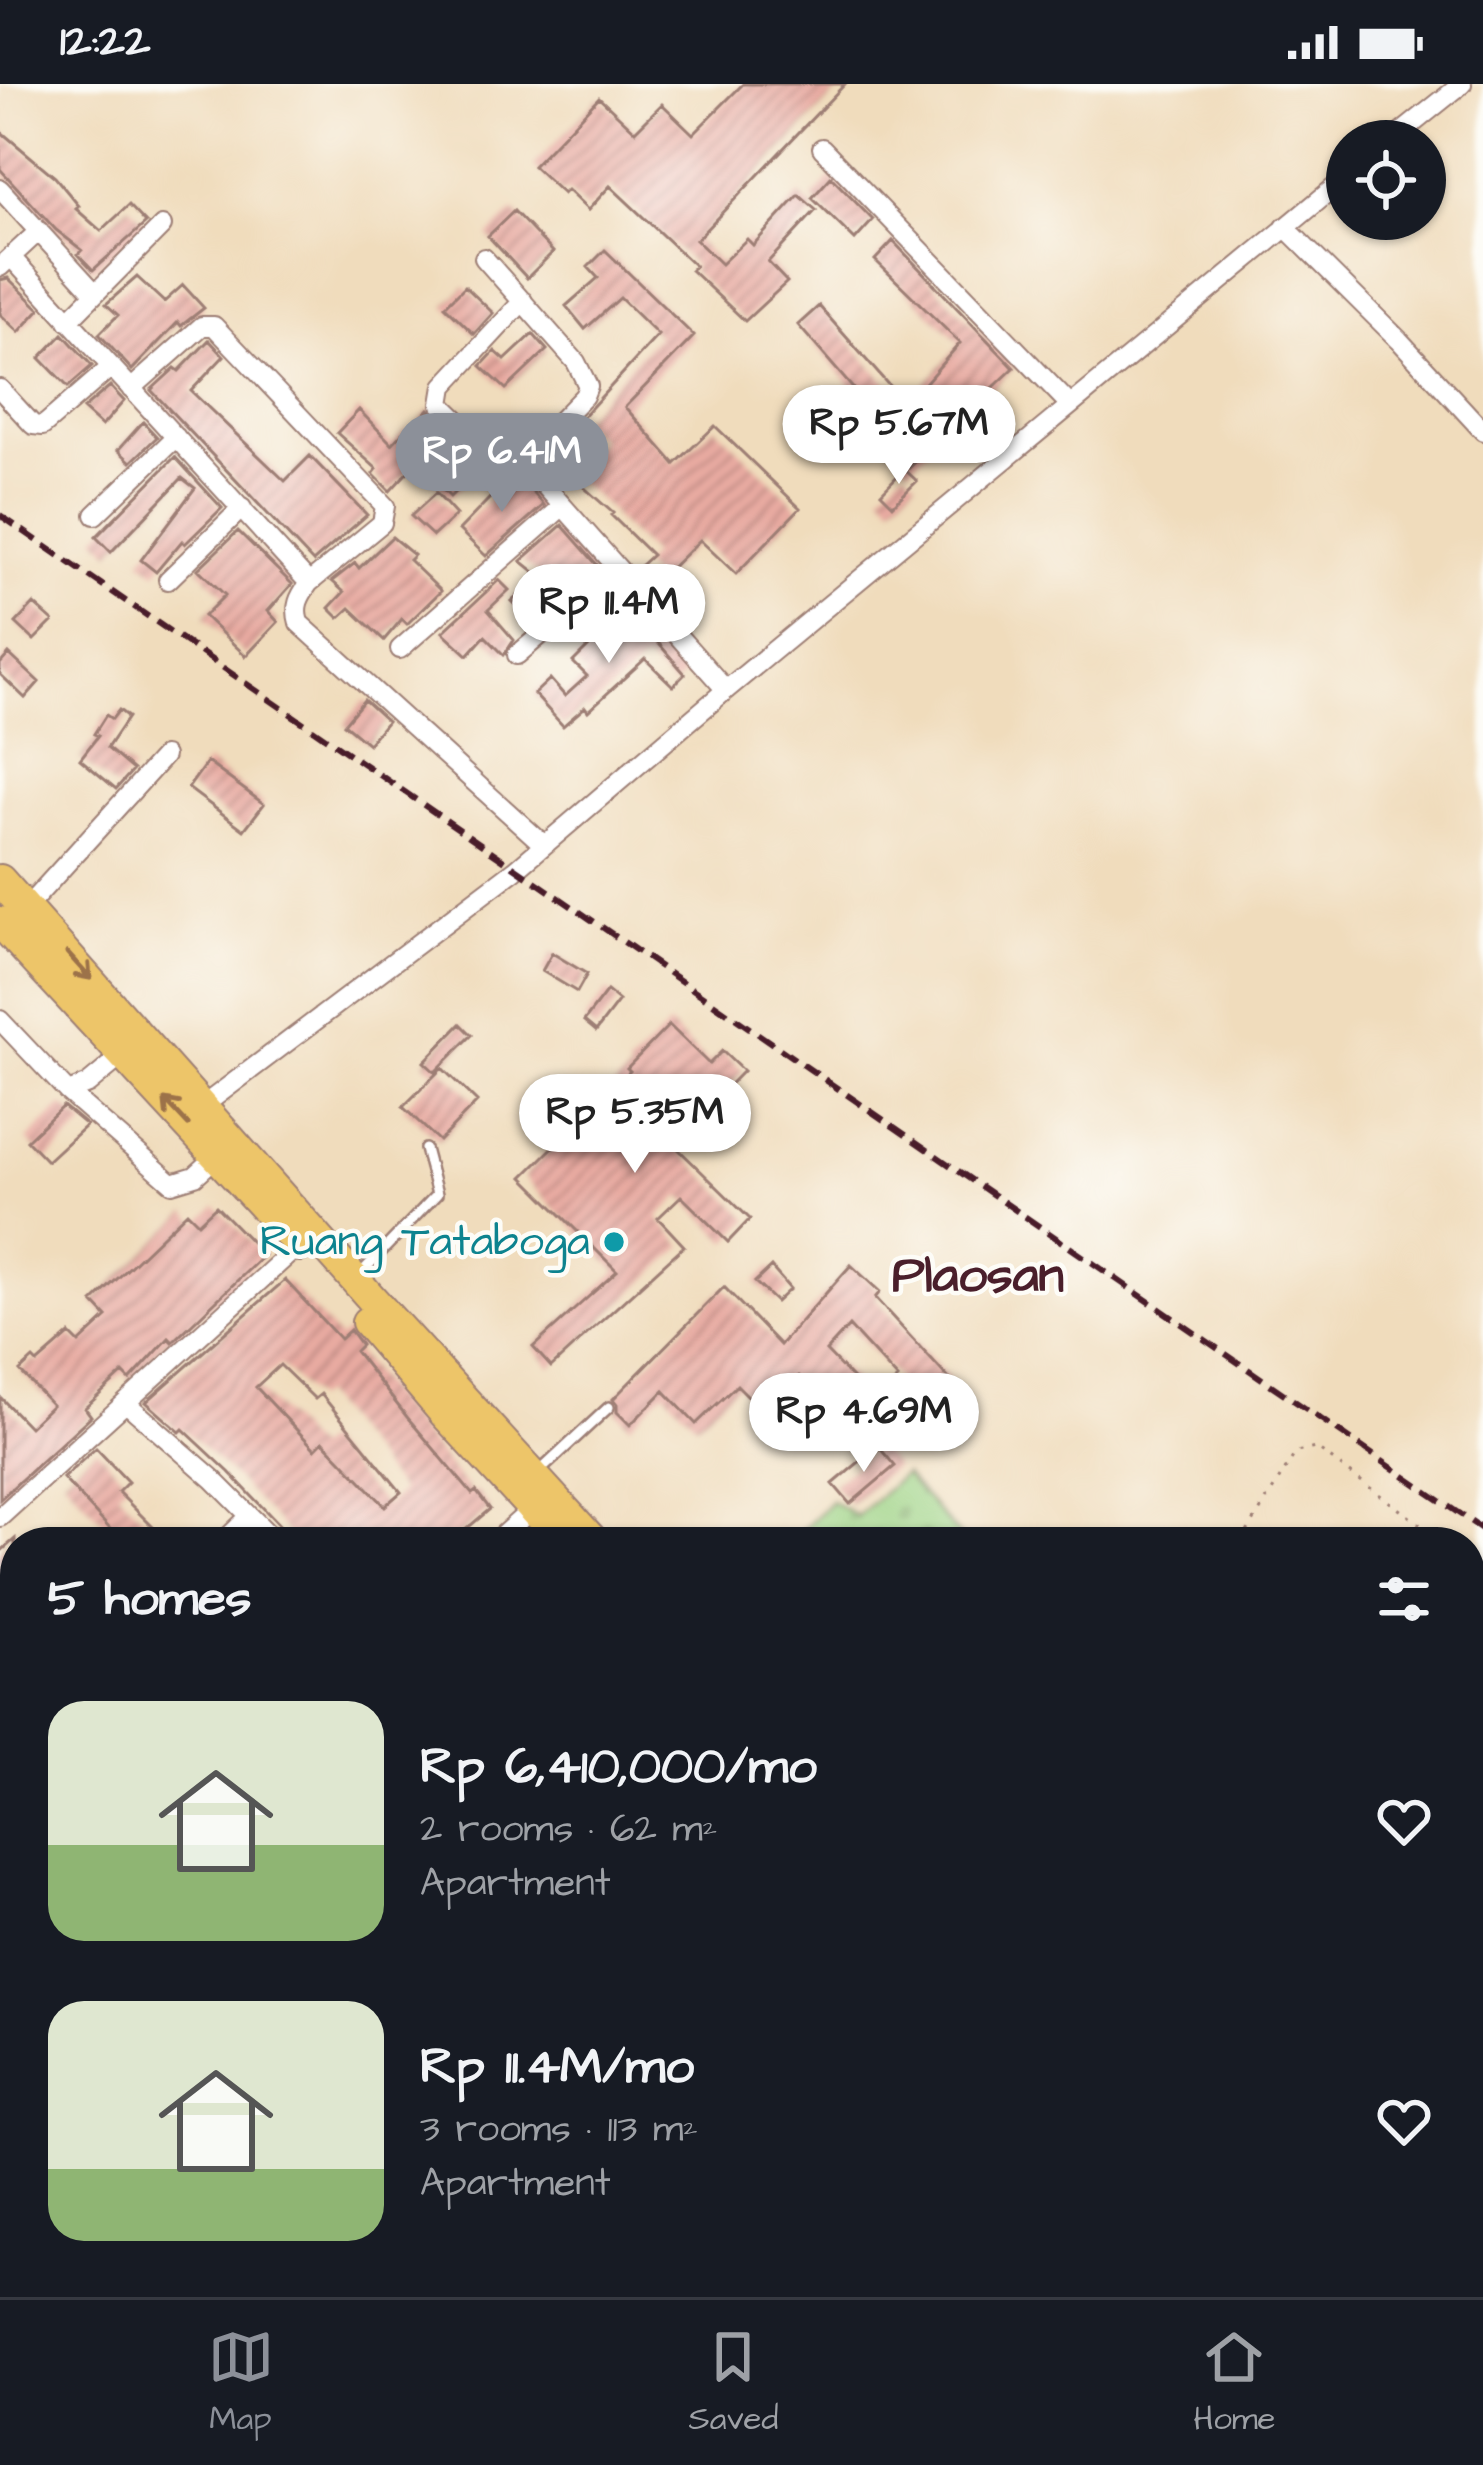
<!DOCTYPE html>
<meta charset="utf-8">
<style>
:root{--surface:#171b24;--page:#20242c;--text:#f1f3f6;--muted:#9ea1a6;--line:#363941;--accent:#8c9099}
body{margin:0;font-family:"Architects Daughter",sans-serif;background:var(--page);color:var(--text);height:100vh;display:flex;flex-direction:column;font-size:45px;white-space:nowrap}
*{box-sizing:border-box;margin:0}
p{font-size:39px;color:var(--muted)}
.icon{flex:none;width:66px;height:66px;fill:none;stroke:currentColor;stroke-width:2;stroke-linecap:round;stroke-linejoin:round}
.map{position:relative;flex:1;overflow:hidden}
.sheet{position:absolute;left:0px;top:1443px;width:1485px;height:771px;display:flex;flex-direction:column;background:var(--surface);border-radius:48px 48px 0 0;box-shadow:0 3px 9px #0004}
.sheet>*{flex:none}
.tools{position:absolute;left:1326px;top:36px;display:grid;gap:24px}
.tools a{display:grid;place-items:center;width:120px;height:120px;border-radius:50%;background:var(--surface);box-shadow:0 3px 9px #0004;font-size:60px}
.price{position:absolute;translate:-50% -102px;padding:0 27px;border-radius:42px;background:#fff;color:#222;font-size:39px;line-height:78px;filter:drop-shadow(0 3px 6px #0008)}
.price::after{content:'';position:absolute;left:50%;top:72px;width:36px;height:27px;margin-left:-18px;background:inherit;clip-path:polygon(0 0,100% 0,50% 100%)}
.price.current{background:var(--accent);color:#fff}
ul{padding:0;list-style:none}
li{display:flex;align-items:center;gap:36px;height:300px;padding:0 48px}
li span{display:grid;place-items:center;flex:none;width:336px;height:240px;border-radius:36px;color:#555}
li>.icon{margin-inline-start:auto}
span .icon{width:144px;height:144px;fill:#fffc;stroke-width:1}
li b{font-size:51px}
h2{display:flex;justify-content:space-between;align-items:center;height:144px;padding:0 48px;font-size:51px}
.status{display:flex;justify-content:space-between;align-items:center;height:84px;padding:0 60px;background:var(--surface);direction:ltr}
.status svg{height:33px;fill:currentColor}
.menu{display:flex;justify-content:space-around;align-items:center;height:168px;border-top:3px solid var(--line);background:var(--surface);font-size:33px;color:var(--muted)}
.menu a{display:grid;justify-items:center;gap:6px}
.menu .current{color:var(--accent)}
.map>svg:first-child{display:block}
.built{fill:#f7d0cc}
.cemetery{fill:url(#cemetery-stones);stroke:#737857;stroke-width:3}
.building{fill:url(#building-hatch);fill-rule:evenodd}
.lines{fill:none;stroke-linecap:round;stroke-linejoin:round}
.service-casing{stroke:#9d7e74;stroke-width:14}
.minor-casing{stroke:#9d7e74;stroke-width:22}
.trunk-casing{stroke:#9d7e74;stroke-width:34}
.path{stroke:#9d7e74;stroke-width:3;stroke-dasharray:3 9;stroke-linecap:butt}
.service{stroke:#fff;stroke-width:9}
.minor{stroke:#fff;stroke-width:18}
.trunk{stroke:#edc569;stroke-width:30}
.rail{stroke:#4a1f2b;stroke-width:6;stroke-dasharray:18 9;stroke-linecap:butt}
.oneway{stroke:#9c724a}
.culture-dot{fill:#0f9aa8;stroke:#fdfcf7;stroke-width:4.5}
.labels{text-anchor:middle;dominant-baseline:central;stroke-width:9;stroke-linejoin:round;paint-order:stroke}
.culture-label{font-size:45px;fill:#0d838f;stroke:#fdfcf7;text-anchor:end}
.quarter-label{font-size:51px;font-weight:bold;fill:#4a1f2b;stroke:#fdfcf7}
</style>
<div class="status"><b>12:22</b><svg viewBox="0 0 49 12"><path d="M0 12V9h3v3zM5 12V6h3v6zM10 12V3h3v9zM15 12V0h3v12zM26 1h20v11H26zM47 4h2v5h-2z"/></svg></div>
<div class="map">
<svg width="1483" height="2213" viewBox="0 0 1483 2213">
<defs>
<pattern id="cemetery-stones" width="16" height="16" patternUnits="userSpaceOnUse" patternTransform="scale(3)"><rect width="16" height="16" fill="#9cd283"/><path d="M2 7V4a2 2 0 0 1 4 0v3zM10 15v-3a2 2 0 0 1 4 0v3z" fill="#88b471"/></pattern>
<pattern id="building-hatch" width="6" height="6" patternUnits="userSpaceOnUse" patternTransform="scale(3)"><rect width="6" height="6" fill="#e8aaa1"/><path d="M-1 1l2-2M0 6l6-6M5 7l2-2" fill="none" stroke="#be8a83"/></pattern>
</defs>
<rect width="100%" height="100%" fill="#fdfcf7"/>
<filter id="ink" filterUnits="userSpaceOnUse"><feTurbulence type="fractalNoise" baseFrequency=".00833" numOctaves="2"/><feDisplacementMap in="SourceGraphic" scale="24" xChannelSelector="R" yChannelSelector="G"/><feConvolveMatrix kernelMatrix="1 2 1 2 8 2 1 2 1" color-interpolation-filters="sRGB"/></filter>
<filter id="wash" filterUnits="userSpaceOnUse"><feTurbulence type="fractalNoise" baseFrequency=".004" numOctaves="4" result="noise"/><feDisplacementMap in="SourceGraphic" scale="48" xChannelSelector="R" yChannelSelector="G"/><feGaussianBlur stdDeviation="2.7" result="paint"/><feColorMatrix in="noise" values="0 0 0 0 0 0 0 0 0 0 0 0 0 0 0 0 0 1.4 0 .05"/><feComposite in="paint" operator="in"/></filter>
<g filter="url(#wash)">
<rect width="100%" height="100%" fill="#f0dcbc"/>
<path class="built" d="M1483 2053V2077L1476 2083 1483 2091V2200L1470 2213H1430L1434 2208 1425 2199H1470V2094L1476 2089 1470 2082V2064Z"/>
<path class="cemetery" d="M904 1390 965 1458H791L831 1417 857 1432Z"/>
<g id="blocks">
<path class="building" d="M743 0H845L696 156 721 180 747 155 753 161 799 111 816 126 768 178 787 198 745 237 691 186 695 182 610 102 588 126 567 106 563 110 533 82 599 13 635 47 662 20 693 50Z
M0 47 55 93 79 122 76 125 101 147 129 121 146 139 93 186 78 170 82 166 56 146 0 85Z
M831 93 873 136 855 156 812 114Z
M514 127 553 168 527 194 488 152Z
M893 157 1014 284 977 319 956 347 951 343 909 384 888 362 896 354 798 241 819 222 906 321 960 259 875 176Z
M605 166 694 252 625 323 675 380 715 342 800 424 736 490 700 456 657 498 641 481 652 471 611 431 613 429 570 391 600 355 580 336 658 251 620 214 585 245 566 222 598 194 588 183Z
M137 193 164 218 183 201 204 224 181 242 178 238 132 286 99 250 118 231 106 220Z
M8 194 40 225 19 248 0 230V196Z
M465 202 493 229 474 250 445 222Z
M63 250 92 282 68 303 40 274Z
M533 250 547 266 506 305 481 282 495 267 505 276Z
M209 256 224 272 191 307 285 397 310 372 367 431 313 478 151 306 175 284 179 287Z
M110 302 124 317 102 342 83 325Z
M429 325 484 379 450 413 416 379 390 407 373 390 377 385 337 349 359 326 392 360 406 345 409 349Z
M143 338 157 353 131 378 118 366Z
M175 373 222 424 185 460 182 457 156 488 141 476 195 404 182 394 111 468 96 453Z
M904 385 917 397 893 421 881 409Z
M515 388 544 421 486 472 459 446Z
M436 409 456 431 433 452 411 432Z
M562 441 599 483 534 539 512 517 540 492 521 477Z
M238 447 292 500 268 527 278 538 246 572 204 532 225 511 198 485Z
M392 453 414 471 409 476 441 507 407 540 402 535 384 556 350 524 339 534 329 524 344 508 332 497 355 479 359 484Z
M499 496 509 506 488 526 514 556 504 571 485 552 468 571 443 548Z
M34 520 53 537 34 556 16 539Z
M618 523 637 543 641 539 685 590 673 602 645 575 588 627 585 623 563 642 534 610 550 595 565 612 587 592 573 578 595 556 589 550Z
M9 570 39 598 25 614 0 590V580Z
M364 616 387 637 368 660 344 640Z
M119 626 128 633 107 664 133 686 116 705 80 675 98 652 94 650 106 631 112 635Z
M207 678 264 720 244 746 188 704Z
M552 869 587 890 577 908 542 887Z
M607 907 619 917 596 947 584 937Z
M461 940 472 951 435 988 424 978Z
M669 941 709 980 722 967 743 987 672 1059 750 1135 728 1158 681 1112 658 1134 684 1162 551 1283 533 1263 617 1187 523 1093 630 987 627 984Z
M442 984 477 1018 439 1057 403 1023Z
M63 1022 86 1041 47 1077 27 1056Z
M216 1122 264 1171 173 1258 169 1254 130 1296 123 1289 85 1324 91 1332 0 1415V1313L29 1343 52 1321 20 1287 33 1275 37 1279 70 1250 79 1259 107 1233 93 1218 187 1128 198 1139Z
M851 1181 880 1208 875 1214 950 1296 920 1324 923 1328 884 1363 852 1327 842 1336 799 1292 763 1327 737 1301 696 1340 664 1307 630 1341 617 1328V1320L613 1315 724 1203 780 1261ZM849 1242 898 1295 874 1317 826 1267Z
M771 1183 790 1205 776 1218 755 1198Z
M285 1196 340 1255 350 1246 361 1261 355 1267 407 1333 472 1410 476 1407 490 1425 451 1458H289L286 1448 229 1388 183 1345 180 1348 146 1318ZM280 1281 315 1315 321 1310 401 1408 385 1422 323 1357 315 1365 256 1303Z
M878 1362 895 1382 850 1420 833 1400Z
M96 1364 128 1398 118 1408 168 1458H122L63 1394Z
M15 1455V1576L12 1579 0 1572V1468Z
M15 1887V1921L0 1933V1900Z
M15 1993V2091L0 2072V2004Z
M15 2107V2142L0 2154V2119Z"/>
</g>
</g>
<g filter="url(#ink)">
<use href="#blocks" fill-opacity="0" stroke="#9d7e74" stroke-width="3"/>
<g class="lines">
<defs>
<path id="service" d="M359 1191 437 1110 425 1065
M538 1389 609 1323
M860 2199 864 2213
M1365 2204 1373 2213"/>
<path id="minor" d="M1391 57 1462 0
M822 64 1070 321
M0 105 95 209
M1285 143 1399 256 1483 347
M11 173 309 499C299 513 294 522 299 539L544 761
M484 174 576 278 588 302 584 312 522 376
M0 183 39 147
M523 217 444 302 441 320 477 355 522 376 726 606
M68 237 162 142
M0 305 33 341 43 342 111 283
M131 305 202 242H214L385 422 382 439 309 499
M95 431 176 353
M168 496 242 424
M400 565 562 423
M517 571 618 485
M26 824 164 672
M0 936 68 1008 88 1000 123 971
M68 1008 172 1099 195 1092 217 1072
M204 1021 515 786 726 606 1347 93
M126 1319 213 1395 276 1458
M0 1433 299 1161
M223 1458 250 1432
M495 1458 532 1425
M0 1585 15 1604
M0 1838 15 1827
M0 1973 15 1960
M193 2199 199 2213
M297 2199 305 2213
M0 2202 15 2191
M478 2213 498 2199"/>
<path id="trunk" d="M0 796 373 1216 594 1458
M0 838 300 1162
M367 1238 445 1330 563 1458
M1244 2199 1257 2213
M1277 2199 1290 2213"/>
</defs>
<use href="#service" class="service-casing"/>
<use href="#minor" class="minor-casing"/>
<use href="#trunk" class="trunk-casing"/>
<path class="path" d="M1241 1458 1296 1368 1316 1364 1444 1458
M1470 1476 1483 1485
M1470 1735 1477 1727 1483 1728
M1470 1902 1483 1915"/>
<use href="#service" class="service"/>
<use href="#minor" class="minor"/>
<use href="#trunk" class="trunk"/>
<path class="rail" d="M0 431 1483 1446"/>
</g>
<defs><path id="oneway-shaft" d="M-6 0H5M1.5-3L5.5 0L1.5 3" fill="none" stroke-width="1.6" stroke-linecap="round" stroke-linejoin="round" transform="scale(3)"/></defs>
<g class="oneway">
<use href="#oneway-shaft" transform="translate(79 882) rotate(48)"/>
<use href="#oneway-shaft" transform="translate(176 1028) rotate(-133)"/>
</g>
</g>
<circle class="culture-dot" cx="614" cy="1158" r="12"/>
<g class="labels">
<g class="culture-label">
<text x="590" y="1158">Ruang Tataboga</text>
</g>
<g class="quarter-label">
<text x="978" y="1192">Plaosan</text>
</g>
</g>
</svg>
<div class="tools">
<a><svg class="icon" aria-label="locate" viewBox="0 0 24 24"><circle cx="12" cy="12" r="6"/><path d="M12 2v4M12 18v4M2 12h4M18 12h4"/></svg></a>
</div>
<b class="price" style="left:899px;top:403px">Rp 5.67M</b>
<b class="price current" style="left:502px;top:431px">Rp 6.41M</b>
<b class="price" style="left:609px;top:582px">Rp 11.4M</b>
<b class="price" style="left:635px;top:1092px">Rp 5.35M</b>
<b class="price" style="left:864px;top:1391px">Rp 4.69M</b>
<section class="sheet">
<h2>5 homes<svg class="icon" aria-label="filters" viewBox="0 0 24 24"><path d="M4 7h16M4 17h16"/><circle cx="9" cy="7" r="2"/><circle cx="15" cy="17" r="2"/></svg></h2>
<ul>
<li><span style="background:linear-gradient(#dfe7d0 60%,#8fb573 0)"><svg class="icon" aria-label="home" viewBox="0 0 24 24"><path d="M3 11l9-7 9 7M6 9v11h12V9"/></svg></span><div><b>Rp 6,410,000/mo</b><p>2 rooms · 62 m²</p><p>Apartment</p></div><svg class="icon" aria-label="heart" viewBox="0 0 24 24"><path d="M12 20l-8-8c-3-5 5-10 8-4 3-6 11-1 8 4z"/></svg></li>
<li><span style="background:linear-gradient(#dfe7d0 70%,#8fb573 0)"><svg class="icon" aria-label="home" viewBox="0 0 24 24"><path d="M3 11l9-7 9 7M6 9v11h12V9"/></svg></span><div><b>Rp 11.4M/mo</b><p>3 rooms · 113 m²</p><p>Apartment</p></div><svg class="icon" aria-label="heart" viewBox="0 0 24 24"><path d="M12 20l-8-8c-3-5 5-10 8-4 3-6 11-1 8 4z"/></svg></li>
</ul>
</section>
</div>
<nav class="menu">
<a class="current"><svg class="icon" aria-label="map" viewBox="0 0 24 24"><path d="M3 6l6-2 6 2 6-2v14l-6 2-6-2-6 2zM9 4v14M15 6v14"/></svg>Map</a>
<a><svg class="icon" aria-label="saved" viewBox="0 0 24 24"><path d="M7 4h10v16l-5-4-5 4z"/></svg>Saved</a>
<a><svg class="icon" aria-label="home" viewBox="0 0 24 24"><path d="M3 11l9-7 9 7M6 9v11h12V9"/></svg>Home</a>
</nav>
